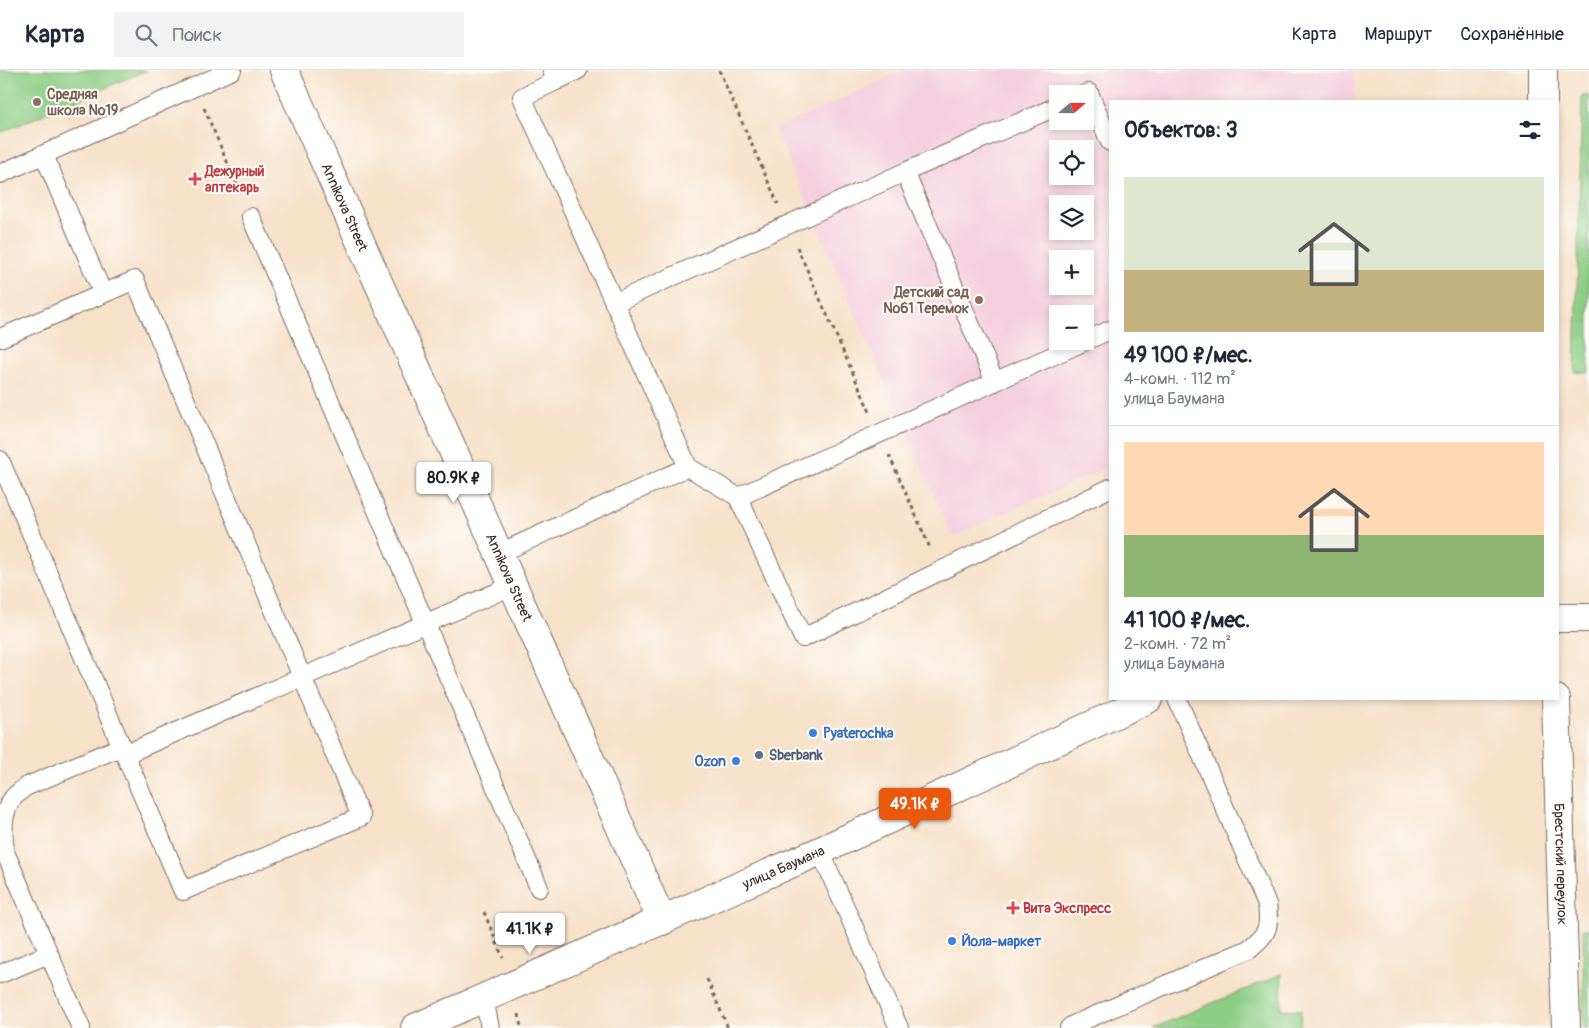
<!DOCTYPE html>
<html lang="ru">
<meta charset="utf-8">
<style>
:root{--surface:#fff;--page:#f2f2f3;--text:#1f2937;--muted:#747a83;--line:#e0e1e3;--accent:#ea580c}
body{margin:0;font-family:Pangolin,sans-serif;background:var(--page);color:var(--text);height:100vh;display:flex;flex-direction:column;font-size:19px;white-space:nowrap}
*{box-sizing:border-box;margin:0}
p{font-size:16px;color:var(--muted)}
.icon{flex:none;width:28px;height:28px;fill:none;stroke:currentColor;stroke-width:2;stroke-linecap:round;stroke-linejoin:round}
.map{position:relative;flex:1;overflow:hidden}
.side{position:absolute;left:1109px;top:30px;width:450px;height:600px;display:flex;flex-direction:column;background:var(--surface);border-radius:0px;box-shadow:0 2px 8px #0003}
.side>*{flex:none}
.needle{width:32px;rotate:70deg}
.tools{position:absolute;left:1049px;top:15px;display:grid;gap:10px}
.tools a{display:grid;place-items:center;width:45px;height:45px;border-radius:0px;background:var(--surface);box-shadow:0 2px 8px #0003;font-size:25px}
.price{position:absolute;translate:-50% -42px;padding:0 11px;border-radius:5px;background:#fff;color:#222;font-size:16px;line-height:32px;filter:drop-shadow(0 1px 2px #0008)}
.price::after{content:'';position:absolute;left:50%;top:30px;width:15px;height:11px;margin-left:-8px;background:inherit;clip-path:polygon(0 0,100% 0,50% 100%)}
.price.on{background:var(--accent);color:#fff}
ul{padding:0;list-style:none}
li{display:grid;align-content:center;gap:10px;height:265px;padding:0 15px}
li+li{border-top:1px solid var(--line)}
li span{display:grid;place-items:center;height:155px;border-radius:0px;color:#555}
li>.icon{margin-inline-start:auto}
span .icon{width:90px;height:90px;fill:#fffc;stroke-width:1}
li b{font-size:21px}
h2{display:flex;justify-content:space-between;align-items:center;height:60px;padding:0 15px;font-size:21px}
header{display:flex;align-items:center;gap:30px;box-sizing:border-box;height:70px;padding:0 25px;background:var(--surface);border-bottom:1px solid var(--line)}
header strong{font-size:24px}
nav{display:flex;gap:28px;margin-inline-start:auto;font-size:18px}
.search{width:350px;height:45px;background:var(--page);display:flex;align-items:center;gap:12px;box-sizing:border-box;padding:0 18px;border-radius:0px;color:var(--muted);font-size:19px}
.map>svg:first-child{display:block}
.built{fill:#f4cfde;fill-rule:evenodd}
.green{fill:#8ccd85;stroke:#647c52}
.lines{fill:none;stroke-linecap:round;stroke-linejoin:round}
.service-casing{stroke:#7c6a5a;stroke-width:20}
.minor-casing{stroke:#7c6a5a;stroke-width:30}
.tertiary-casing{stroke:#7c6a5a;stroke-width:30}
.path{stroke:#7c6a5a;stroke-width:3;stroke-dasharray:4 4;stroke-linecap:butt}
.service{stroke:#fff;stroke-width:18}
.minor{stroke:#fff;stroke-width:28}
.tertiary{stroke:#fff;stroke-width:28}
.education-dot{fill:#8d6e63;stroke:#fdfcf7;stroke-width:2}
.health-dot{fill:#e0444e;stroke:#fdfcf7;stroke-width:2}
.shop-dot{fill:#3f7fe0;stroke:#fdfcf7;stroke-width:2}
.service-dot{fill:#5c6f8a;stroke:#fdfcf7;stroke-width:2}
.labels{text-anchor:middle;dominant-baseline:central;stroke-width:4;stroke-linejoin:round;paint-order:stroke}
.education-label{font-size:14px;font-weight:bold;fill:#785e54;stroke:#fdfcf7;text-anchor:start}
.health-label{font-size:14px;font-weight:bold;fill:#be3a42;stroke:#fdfcf7;text-anchor:start}
.street-label{font-size:14px;fill:#3b2a1e;stroke:#fdfcf7}
.shop-label{font-size:14px;font-weight:bold;fill:#366cbe;stroke:#fdfcf7;text-anchor:start}
.service-label{font-size:14px;font-weight:bold;fill:#4e5e75;stroke:#fdfcf7;text-anchor:start}
</style>
<header>
<strong>Карта</strong>
<div class="search"><svg class="icon" aria-label="search" viewBox="0 0 24 24"><circle cx="10" cy="10" r="6"/><path d="M15 15l6 6"/></svg>Поиск</div>
<nav><a>Карта</a><a>Маршрут</a><a>Сохранённые</a></nav>
</header>
<div class="map">
<svg width="1589" height="958" viewBox="0 0 1589 958">
<rect width="100%" height="100%" fill="#fdfcf7"/>
<filter id="ink" filterUnits="userSpaceOnUse"><feTurbulence type="fractalNoise" baseFrequency=".02" numOctaves="2"/><feDisplacementMap in="SourceGraphic" scale="10" xChannelSelector="R" yChannelSelector="G"/><feConvolveMatrix kernelMatrix="1 2 1 2 8 2 1 2 1" color-interpolation-filters="sRGB"/></filter>
<filter id="wash" filterUnits="userSpaceOnUse"><feTurbulence type="fractalNoise" baseFrequency=".0096" numOctaves="4" result="noise"/><feDisplacementMap in="SourceGraphic" scale="20" xChannelSelector="R" yChannelSelector="G"/><feGaussianBlur stdDeviation="1.12" result="paint"/><feColorMatrix in="noise" values="0 0 0 0 0 0 0 0 0 0 0 0 0 0 0 0 0 1.4 0 .05"/><feComposite in="paint" operator="in"/></filter>
<g filter="url(#wash)">
<rect width="100%" height="100%" fill="#f6e1c9"/>
<path class="built" d="M905 0H1355V31H1110V396L952 467 775 59ZM1058 24H1085V51H1058ZM1058 79H1085V106H1058ZM1058 134H1085V161H1058ZM1058 189H1085V216H1058ZM1058 244H1085V271H1058Z"/>
<path class="green" d="M0 0H147L0 63Z
M1582 26H1589V303L1575 302Z
M1583 859H1589V958H1583Z
M1282 904 1281 939 1301 940 1300 958H1153Z"/>
</g>
<g filter="url(#ink)">
<g class="lines">
<defs>
<path id="service" d="M552 1 556 11 578 0
M556 11 522 27 688 397
M1085 24 1089 23 1110 72
M44 85 103 224
M0 104 232 0
M251 147 539 818
M614 233 905 102
M0 268 135 210 361 747 183 821 0 390
M995 312 905 102 1058 36
M738 427 1110 260
M500 483 688 397 738 427 803 568 1110 418
M126 684 514 515
M820 781 899 958
M0 904 49 884
M484 928 490 958
M81 958 5 782C3 764 1 743 13 728 16 724 22 720 25 717L123 676
M1069 958 1073 955 1249 879C1268 863 1270 859 1267 834L1177 629"/>
<g id="minor">
<path d="M1543 0V31"/>
<path id="s1" d="M1556 629 1566 958"/>
</g>
<g id="tertiary">
<path id="s2" d="M284 0 662 851"/>
<path d="M1558 548H1589"/>
<path id="s3" d="M415 958 820 781 1148 629"/>
</g>
</defs>
<use href="#service" class="service-casing"/>
<use href="#minor" class="minor-casing"/>
<use href="#tertiary" class="tertiary-casing"/>
<path class="path" d="M719 0 778 134
M204 38 242 126
M797 177 870 342
M889 385 931 480
M484 842 503 888
M707 909 728 958
M519 944 521 958"/>
<use href="#service" class="service"/>
<use href="#minor" class="minor"/>
<use href="#tertiary" class="tertiary"/>
</g>
</g>
<g class="education-dot">
<circle cx="37" cy="32" r="5"/>
<circle cx="979" cy="230" r="5"/>
</g>
<g class="health-dot">
<path d="M192.5 101.5h5v5h5v5h-5v5h-5v-5h-5v-5h5z"/>
<path d="M1010.5 830.5h5v5h5v5h-5v5h-5v-5h-5v-5h5z"/>
</g>
<g class="shop-dot">
<circle cx="813" cy="663" r="5"/>
<circle cx="736" cy="691" r="5"/>
<circle cx="952" cy="871" r="5"/>
</g>
<circle class="service-dot" cx="759" cy="685" r="5"/>
<g class="labels">
<g class="education-label">
<text x="47" y="24">Средняя<tspan x="47" dy="16">школа №19</tspan></text>
<text x="969" y="222" text-anchor="end">Детский сад<tspan x="969" dy="16">№61 Теремок</tspan></text>
</g>
<g class="health-label">
<text x="205" y="101">Дежурный<tspan x="205" dy="16">аптекарь</tspan></text>
<text x="1023" y="838">Вита Экспресс</text>
</g>
<g class="street-label">
<text stroke="none"><textPath href="#s2" startOffset="150">Annikova Street</textPath></text>
<text stroke="none"><textPath href="#s2" startOffset="555">Annikova Street</textPath></text>
<text stroke="none"><textPath href="#s1" startOffset="165">Брестский переулок</textPath></text>
<text stroke="none"><textPath href="#s3" startOffset="402">улица Баумана</textPath></text>
</g>
<g class="shop-label">
<text x="823" y="663">Pyaterochka</text>
<text x="726" y="691" text-anchor="end">Ozon</text>
<text x="962" y="871">Йола-маркет</text>
</g>
<g class="service-label">
<text x="769" y="685">Sberbank</text>
</g>
</g>
</svg>
<div class="tools">
<a><svg class="needle" viewBox="-14 -14 28 28"><path d="M0-13l5 13h-10z" fill="#e53935"/><path d="M0 13l5-13h-10z" fill="#747a83"/></svg></a>
<a><svg class="icon" aria-label="locate" viewBox="0 0 24 24"><circle cx="12" cy="12" r="6"/><path d="M12 2v4M12 18v4M2 12h4M18 12h4"/></svg></a>
<a><svg class="icon" aria-label="layers" viewBox="0 0 24 24"><path d="M12 4l9 5-9 5-9-5zM3 14l9 5 9-5"/></svg></a>
<a>+</a>
<a>−</a>
</div>
<b class="price" style="left:454px;top:434px">80.9K ₽</b>
<b class="price on" style="left:915px;top:760px">49.1K ₽</b>
<b class="price" style="left:530px;top:885px">41.1K ₽</b>
<section class="side">
<h2>Объектов: 3<svg class="icon" aria-label="filters" viewBox="0 0 24 24"><path d="M4 7h16M4 17h16"/><circle cx="9" cy="7" r="2"/><circle cx="15" cy="17" r="2"/></svg></h2>
<ul>
<li><span style="background:linear-gradient(#dfe7d0 60%,#c2b280 0)"><svg class="icon" aria-label="home" viewBox="0 0 24 24"><path d="M3 11l9-7 9 7M6 9v11h12V9"/></svg></span><div><b>49 100 ₽/мес.</b><p>4-комн. · 112 m²</p><p>улица Баумана</p></div></li>
<li><span style="background:linear-gradient(#ffd9b3 60%,#8fb573 0)"><svg class="icon" aria-label="home" viewBox="0 0 24 24"><path d="M3 11l9-7 9 7M6 9v11h12V9"/></svg></span><div><b>41 100 ₽/мес.</b><p>2-комн. · 72 m²</p><p>улица Баумана</p></div></li>
</ul>
</section>
</div>
